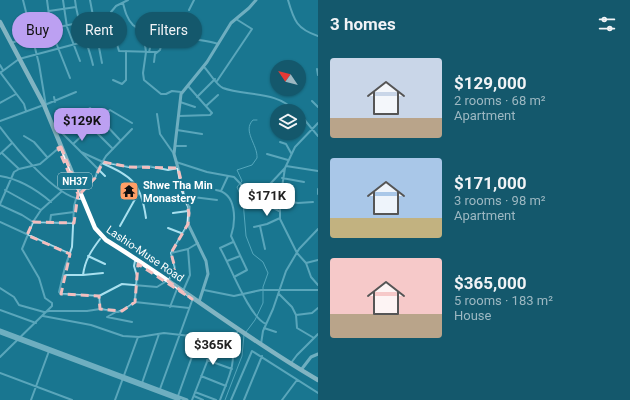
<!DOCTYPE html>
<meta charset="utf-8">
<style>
:root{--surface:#14586c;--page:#1d5e72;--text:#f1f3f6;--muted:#9db8c2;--accent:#bca0f2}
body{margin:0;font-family:Roboto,sans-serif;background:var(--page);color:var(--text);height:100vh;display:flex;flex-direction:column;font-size:15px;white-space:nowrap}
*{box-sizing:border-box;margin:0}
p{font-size:13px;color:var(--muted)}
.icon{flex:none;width:22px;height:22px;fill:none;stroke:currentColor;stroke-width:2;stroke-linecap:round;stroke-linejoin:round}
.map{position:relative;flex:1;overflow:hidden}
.side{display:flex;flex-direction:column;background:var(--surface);width:312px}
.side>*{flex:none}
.hud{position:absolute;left:12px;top:12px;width:246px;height:36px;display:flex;gap:8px}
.needle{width:26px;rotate:305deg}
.fabs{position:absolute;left:270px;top:60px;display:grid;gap:8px}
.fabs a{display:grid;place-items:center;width:36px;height:36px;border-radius:50%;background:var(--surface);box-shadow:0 1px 3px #0004;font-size:20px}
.price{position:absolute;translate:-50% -34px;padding:0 9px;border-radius:8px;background:#fff;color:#222;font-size:13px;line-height:26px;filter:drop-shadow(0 1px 2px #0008)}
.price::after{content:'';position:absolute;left:50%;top:24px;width:12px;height:9px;margin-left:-6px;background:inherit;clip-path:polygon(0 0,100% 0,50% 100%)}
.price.current{background:var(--accent);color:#111}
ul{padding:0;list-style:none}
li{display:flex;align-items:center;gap:12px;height:100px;padding:0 12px}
li span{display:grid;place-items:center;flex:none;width:112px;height:80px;border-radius:4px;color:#555}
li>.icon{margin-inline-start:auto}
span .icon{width:48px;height:48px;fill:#fffc;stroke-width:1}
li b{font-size:17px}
h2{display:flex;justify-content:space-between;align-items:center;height:48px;padding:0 12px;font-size:17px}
.tag{padding:0 14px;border-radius:18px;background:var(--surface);box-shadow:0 1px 3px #0004;font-size:14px;line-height:36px}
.tag.current{background:var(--accent);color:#111}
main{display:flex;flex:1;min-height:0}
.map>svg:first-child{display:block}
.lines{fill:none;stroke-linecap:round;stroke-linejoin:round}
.stream{stroke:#9be0f1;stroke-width:1}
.street{stroke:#a8e0ef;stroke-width:2}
.secondary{stroke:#d6f2fa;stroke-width:3}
.highway{stroke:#fff;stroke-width:4.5}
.marked{fill:none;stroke:#f3bebe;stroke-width:3;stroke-dasharray:8 5;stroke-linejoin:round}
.labels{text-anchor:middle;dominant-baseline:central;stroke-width:4;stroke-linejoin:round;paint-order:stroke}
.shield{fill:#1a7690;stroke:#bad6de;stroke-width:1}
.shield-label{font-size:10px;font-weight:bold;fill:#fff}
.poi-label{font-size:11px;font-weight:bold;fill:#fff;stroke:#1a7690;text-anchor:start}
.street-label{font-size:11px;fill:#fff;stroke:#1a7690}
</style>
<main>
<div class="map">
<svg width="318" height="400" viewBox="0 0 318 400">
<rect width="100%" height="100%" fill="#1a7690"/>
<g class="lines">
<path class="stream" d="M246 332 255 320 263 303V287L268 273 263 262 253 254 246 236 243 201 237 187 242 181 237 170 252 165 257 158C258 145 242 131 253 120H257
M225 400 242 356 244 335"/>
<path class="street" d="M23 0 39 64 46 106
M47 0 51 30 70 78
M63 0 67 27 80 61
M75 0C77 23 88 42 93 65
M90 0 102 63
M288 0C294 21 297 29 318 36
M123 3C125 11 127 19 133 25 146 37 199 37 218 44
M189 10 194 0
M49 11 76 7
M111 12 116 6 128 0
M143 30 146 52 143 73 144 80 161 94H166L172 91 181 92
M32 35C56 28 90 15 112 28L119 51 156 52
M11 43 33 36
M149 52 154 32
M154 62 155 54 160 50 164 34
M0 65 3 70
M204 67C210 73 216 85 223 88 244 96 279 91 294 111
M317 69 318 75
M0 72 24 104 26 111
M0 73 19 59 113 34
M113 80 122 84 126 80V51
M217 81 252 29 236 19
M54 97 55 102
M197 97 215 79
M312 101 318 107
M180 102 195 107
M0 103 16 94
M47 104 76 92
M206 106 218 95
M157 114 160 134 174 154
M79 115 113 149
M179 116 210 115 212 113 188 86
M299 116 303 118 318 136
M0 121 41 106
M54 125 105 176
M0 127C15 147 55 196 80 199
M59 130 90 108 120 140
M177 130 202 134
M24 136 34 142 47 157
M280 142 286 144 291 153
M73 144 110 110 132 123
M175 146H186
M81 152 103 162 129 167 148 166 168 170 178 168
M2 153 19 169
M0 154 12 143
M267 154 288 160
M176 162 207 172 234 177 253 197 279 211
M102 163C133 177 141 183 146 218
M286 166 318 171
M285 168 280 200V219L297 253 306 263 311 277 318 285
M0 176C19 179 37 190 51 202
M282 178 304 182
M318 189V194
M5 190 41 210
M216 190C237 193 236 221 231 236L247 270 234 277
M221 191 228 176
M81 193 95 178 98 169 106 156 132 129
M253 197 271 183 285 168 295 147 318 123
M76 199 74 206 72 247 65 267 59 292 61 294 99 296 122 284 157 287 165 282
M280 200 298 203 313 202
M0 204 14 172 19 169 40 164 60 147
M0 205 22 215 33 222 74 223
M189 208 193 197 217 200
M173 213 188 211
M0 222 70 254
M50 222 51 215 74 212
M120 226 139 192
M260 226 265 249
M254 227 267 224 280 218
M168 228 181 233
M233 242 220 248C230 265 249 317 266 324
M171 253 188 249 198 243
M88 256 105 264
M135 261 134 266 137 276 135 302
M227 261 240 256
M306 263 318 260
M63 275H83C85 260 91 251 100 239
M83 275 103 273
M169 280 175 268 171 253 188 224
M0 288 14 297 19 305 44 312 49 311H87L100 309 118 312 125 309 135 302 189 308
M204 290 234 296 261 290H318
M183 291 190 275 188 249
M279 294 292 307 296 315 297 328 314 338
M99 296 100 309
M170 307 177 289
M0 310 36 323
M116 312 107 317 132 322
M296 315 312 313 318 308
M43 316 91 325 123 336 139 337 164 333 199 337 178 396
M264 328 276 332
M261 344 263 331 273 309 286 271 299 249 318 229
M0 357 52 306V303L45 298 39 278 22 249 33 222 41 210 61 192
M207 360 232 369
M291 363 297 355 318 334
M0 373 72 400
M201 376 226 386
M142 383 159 334
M160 389 193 298
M195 392 216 400
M194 396 203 400
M31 400 49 351
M115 400 138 337
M192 400 216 339 227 342 232 339
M220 400C229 376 236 366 232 339L239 330
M231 400 252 351 318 393
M244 400 262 356
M282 400 297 380"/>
<path class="secondary" d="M199 302 208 274 206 261 188 224 189 208 182 190 178 168 174 154 181 94 207 62 231 23 249 8 256 0
M0 330 187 400
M0 333 179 400
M301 370 311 357 318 354"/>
<path class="highway" d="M0 22 44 105 95 228 106 240C179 285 245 338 318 380"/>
</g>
<path d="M0 0H318V400H0ZM61 147 80 194 95 178 103 162 129 167 178 168 189 213 188 224 171 253 175 268 168 281 192 299 138 264 135 302 122 311 100 309 99 296 61 294 70 254 27 235 33 222 74 223 78 194 58 148Z" fill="#1a7690" fill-opacity=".55" fill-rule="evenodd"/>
<path class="marked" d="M61 147 80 194 95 178 103 162 129 167 178 168 189 213 188 224 171 253 175 268 168 281 192 299 138 264 135 302 122 311 100 309 99 296 61 294 70 254 27 235 33 222 74 223 78 194 58 148Z"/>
<defs>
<symbol id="temple-square" viewBox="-11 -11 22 22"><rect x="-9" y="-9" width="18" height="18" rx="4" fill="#ff9f66" stroke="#1a7690"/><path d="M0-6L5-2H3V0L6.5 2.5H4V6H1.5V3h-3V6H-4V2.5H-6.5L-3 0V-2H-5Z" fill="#111"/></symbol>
</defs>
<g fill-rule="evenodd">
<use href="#temple-square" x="118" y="180" width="22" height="22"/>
</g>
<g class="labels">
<rect class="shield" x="58" y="173" width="34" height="16" rx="3"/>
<g class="shield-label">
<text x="75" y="181">NH37</text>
</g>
<g class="poi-label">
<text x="143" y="185">Shwe Tha Min<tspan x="143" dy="13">Monastery</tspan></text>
</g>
<g class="street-label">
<text transform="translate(145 254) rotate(34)">Lashio-Muse Road</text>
</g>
</g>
</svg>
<div class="fabs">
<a><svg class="needle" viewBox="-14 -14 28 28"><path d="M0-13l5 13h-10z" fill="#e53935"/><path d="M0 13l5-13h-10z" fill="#9db8c2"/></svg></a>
<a><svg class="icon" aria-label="layers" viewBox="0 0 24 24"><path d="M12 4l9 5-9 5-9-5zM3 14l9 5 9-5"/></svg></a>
</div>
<b class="price current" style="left:82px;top:142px">$129K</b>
<b class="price" style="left:267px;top:217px">$171K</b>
<b class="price" style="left:213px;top:366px">$365K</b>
<div class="hud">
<a class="tag current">Buy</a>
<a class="tag">Rent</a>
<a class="tag">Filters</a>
</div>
</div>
<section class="side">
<h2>3 homes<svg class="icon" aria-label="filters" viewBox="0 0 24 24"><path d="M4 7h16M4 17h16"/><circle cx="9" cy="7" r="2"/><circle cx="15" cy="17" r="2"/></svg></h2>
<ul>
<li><span style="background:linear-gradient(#c9d6e8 75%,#b9a48a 0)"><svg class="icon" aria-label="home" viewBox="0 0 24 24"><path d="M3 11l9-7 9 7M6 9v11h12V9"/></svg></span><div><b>$129,000</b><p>2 rooms · 68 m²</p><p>Apartment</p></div></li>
<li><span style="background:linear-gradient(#a9c7e8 75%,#c2b280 0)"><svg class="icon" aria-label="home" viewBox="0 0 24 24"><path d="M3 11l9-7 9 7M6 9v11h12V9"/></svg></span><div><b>$171,000</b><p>3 rooms · 98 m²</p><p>Apartment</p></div></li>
<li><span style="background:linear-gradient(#f6c9c9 70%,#b9a48a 0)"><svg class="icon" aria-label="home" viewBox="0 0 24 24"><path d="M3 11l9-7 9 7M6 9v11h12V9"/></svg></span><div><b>$365,000</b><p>5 rooms · 183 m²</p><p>House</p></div></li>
</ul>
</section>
</main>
